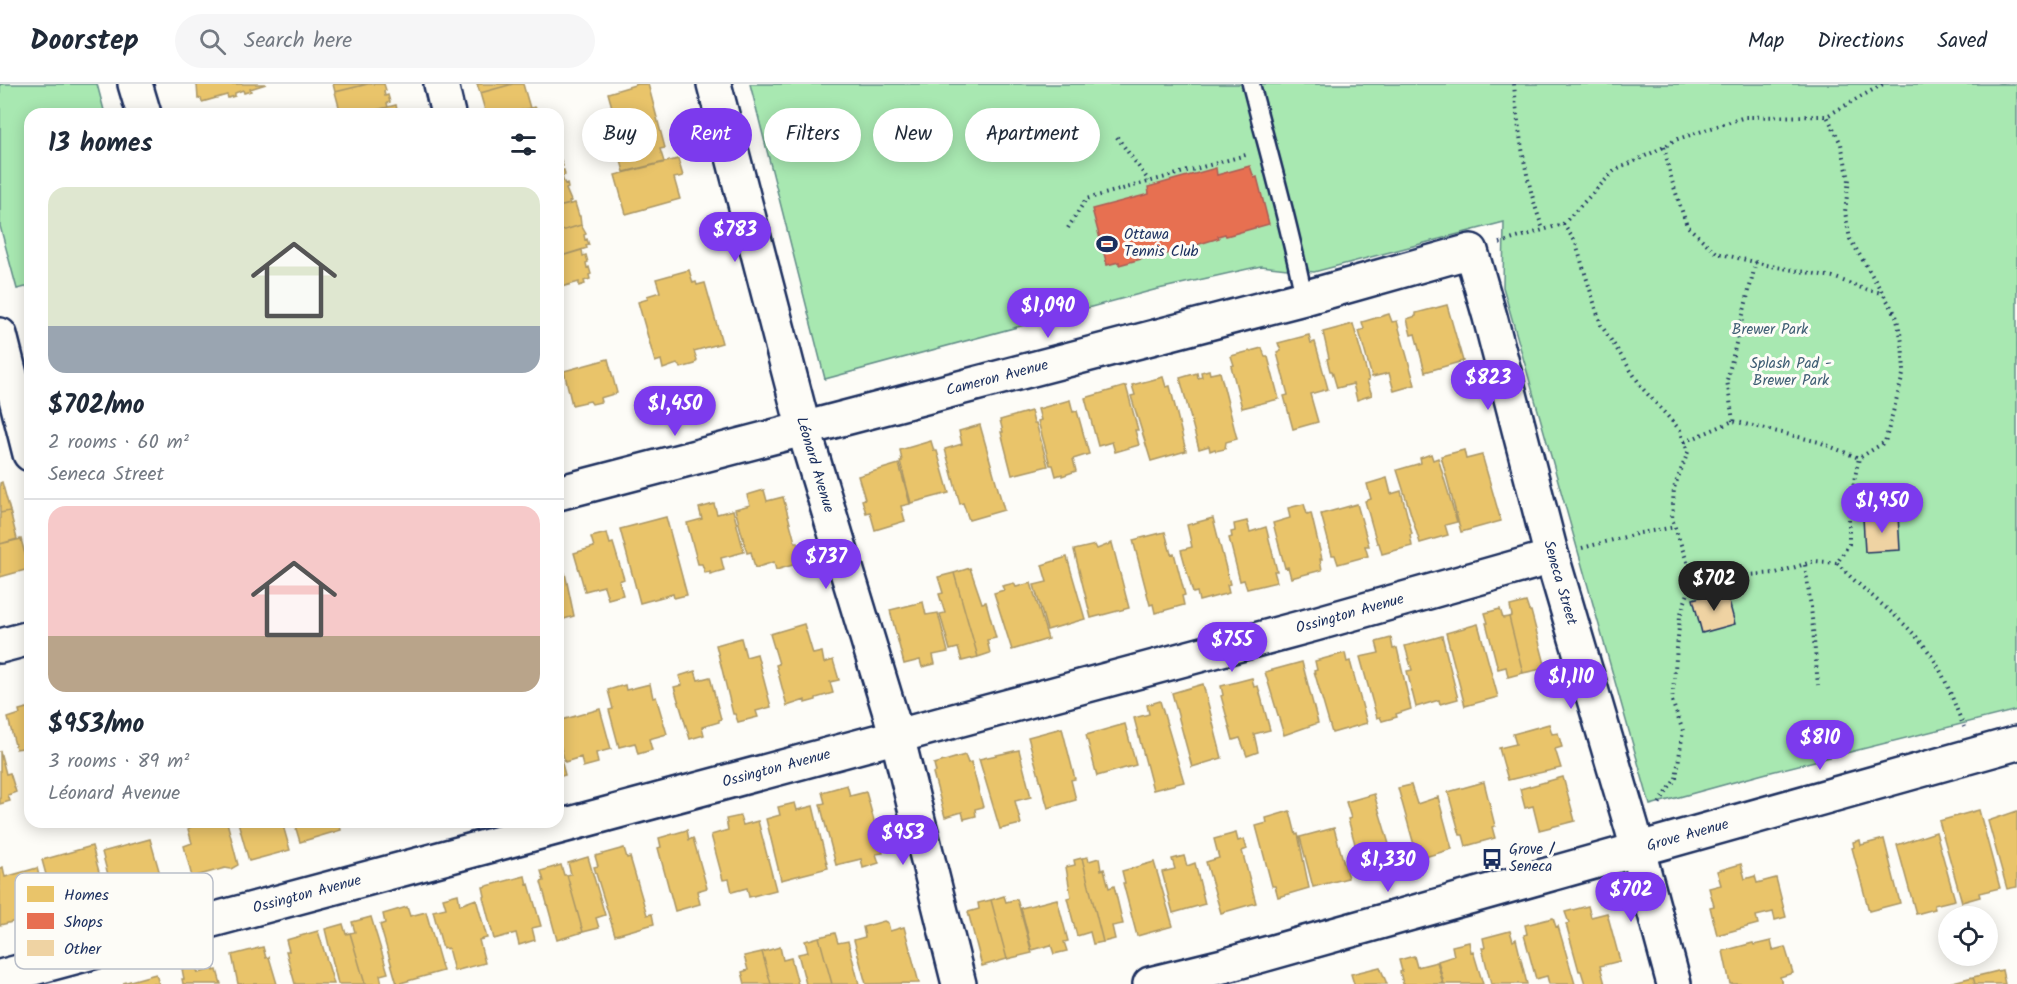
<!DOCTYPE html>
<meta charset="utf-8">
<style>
:root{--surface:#fff;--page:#f6f6f7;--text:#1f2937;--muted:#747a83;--line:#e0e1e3;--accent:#7c3aed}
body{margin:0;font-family:Kalam,sans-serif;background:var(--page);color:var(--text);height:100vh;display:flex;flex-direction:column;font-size:22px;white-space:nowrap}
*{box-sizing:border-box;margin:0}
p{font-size:20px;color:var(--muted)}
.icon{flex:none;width:33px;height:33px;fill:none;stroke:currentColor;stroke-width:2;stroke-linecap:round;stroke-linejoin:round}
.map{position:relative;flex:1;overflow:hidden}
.drawer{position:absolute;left:24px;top:24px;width:540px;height:720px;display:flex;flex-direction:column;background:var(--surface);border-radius:18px;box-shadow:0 3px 15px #0003}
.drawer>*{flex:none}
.guide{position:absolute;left:582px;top:24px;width:570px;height:54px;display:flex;gap:12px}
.tools{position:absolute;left:1938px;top:822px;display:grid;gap:12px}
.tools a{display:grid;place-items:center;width:60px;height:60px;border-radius:50%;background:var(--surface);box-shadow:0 3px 15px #0003;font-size:30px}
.price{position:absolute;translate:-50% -51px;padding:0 14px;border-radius:21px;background:var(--accent);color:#fff;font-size:20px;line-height:39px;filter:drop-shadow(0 2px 3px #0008)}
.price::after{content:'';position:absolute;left:50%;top:36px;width:18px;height:14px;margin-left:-9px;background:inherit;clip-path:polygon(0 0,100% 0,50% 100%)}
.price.active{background:#222;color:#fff}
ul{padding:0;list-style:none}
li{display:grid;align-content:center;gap:12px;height:318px;padding:0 24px}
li+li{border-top:2px solid var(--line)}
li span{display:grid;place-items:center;height:186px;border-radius:18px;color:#555}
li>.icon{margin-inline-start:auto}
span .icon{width:108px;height:108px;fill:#fffc;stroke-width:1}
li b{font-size:26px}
h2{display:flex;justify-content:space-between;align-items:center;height:72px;padding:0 24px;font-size:26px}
.tag{padding:0 21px;border-radius:27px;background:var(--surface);box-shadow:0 3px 15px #0003;font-size:21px;line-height:54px}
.tag.active{background:var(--accent);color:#fff}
header{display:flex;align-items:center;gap:36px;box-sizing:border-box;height:84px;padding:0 30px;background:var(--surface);border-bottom:2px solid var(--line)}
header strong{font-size:28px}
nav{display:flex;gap:33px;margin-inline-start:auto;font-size:21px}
.search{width:420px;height:54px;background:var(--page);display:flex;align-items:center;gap:15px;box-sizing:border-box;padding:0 21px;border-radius:33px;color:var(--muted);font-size:22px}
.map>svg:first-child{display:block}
.green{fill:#a8e8b1;stroke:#628c88;stroke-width:1.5}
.homes{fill:#e9c46a;stroke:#ab9766;stroke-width:1.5}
.shops{fill:#e76f51;stroke:#aa5c55;stroke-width:1.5}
.building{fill:#efd3a3;stroke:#1b2f5e;stroke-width:1.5}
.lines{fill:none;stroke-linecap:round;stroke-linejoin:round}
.lane-casing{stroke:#1b2f5e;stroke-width:21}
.street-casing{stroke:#1b2f5e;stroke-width:38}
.path{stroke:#1b2f5e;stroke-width:4;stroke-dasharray:1.5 4.5;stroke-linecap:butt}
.lane{stroke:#fdfcf7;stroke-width:16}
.street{stroke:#fdfcf7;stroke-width:33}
.labels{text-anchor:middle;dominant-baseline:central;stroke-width:6;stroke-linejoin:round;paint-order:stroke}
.poi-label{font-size:15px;fill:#1b2f5e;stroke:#fdfcf7;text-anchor:start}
.park-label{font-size:15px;fill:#3e5d73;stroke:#fdfcf7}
.street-label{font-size:15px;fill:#1b2f5e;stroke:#fdfcf7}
.key{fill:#fdfcf7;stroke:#b9bec9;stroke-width:1.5}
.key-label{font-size:16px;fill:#1b2f5e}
</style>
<header>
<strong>Doorstep</strong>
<div class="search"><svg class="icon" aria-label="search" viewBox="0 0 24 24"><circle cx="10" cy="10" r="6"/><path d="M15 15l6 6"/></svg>Search here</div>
<nav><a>Map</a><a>Directions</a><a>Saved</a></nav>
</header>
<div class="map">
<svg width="2017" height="900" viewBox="0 0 2017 900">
<rect width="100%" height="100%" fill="#fdfcf7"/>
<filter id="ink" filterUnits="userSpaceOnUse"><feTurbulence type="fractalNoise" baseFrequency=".0167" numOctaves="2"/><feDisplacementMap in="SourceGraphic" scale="12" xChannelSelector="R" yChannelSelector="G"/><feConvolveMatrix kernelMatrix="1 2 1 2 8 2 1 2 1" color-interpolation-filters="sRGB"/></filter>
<g filter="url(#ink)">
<path class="green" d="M0 0H97L105 30H30V202L17 205 0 142Z
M750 0H2017V626L1767 689 1650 721 1503 203 1504 138 1314 188 1261 182 1154 206 825 295Z"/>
<path class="homes" d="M194 0H266L250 5 251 7 244 9 243 6 235 9V12L228 14 227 11 202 18 201 14 198 15 197 1Z
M333 0H368L335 8Z
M368 0H384L386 6 384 7 385 12 388 11 390 18 387 19 388 23 360 30H341L335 8Z
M477 0H513L480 9Z
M513 0H523L530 24 508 30H486L480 9Z
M638 0H648L665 64 660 65 664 78 624 88 612 42 617 41 608 9Z
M396 21 398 30H360Z
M535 23 540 30H508L530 24Z
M678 75 683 92 674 94 680 115 626 130 615 91Z
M558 76H561L563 82 560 83 561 86H564L565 91 562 92 563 96 558 98Z
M563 96 565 100 567 99 568 104 566 105 571 117 569 118 570 120 558 123V98Z
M575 119 579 132H580L581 141 558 148V123Z
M581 141 586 150 584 151 585 156 587 155 589 161 586 162 587 164 558 173V148Z
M582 166 583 172 586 171 588 178 586 179 587 184 589 183 591 190 589 191 590 195 584 197 585 200 579 202V198L558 204V173Z
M689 186 693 199 696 198 697 201 705 199 722 259 694 267 697 276 695 280 681 284 677 280 663 285 661 276 655 278 638 218 648 215 647 212 660 208 656 195Z
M1447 221 1463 277 1425 288 1415 250 1411 251 1407 235 1416 232V229Z
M1389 230 1392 238 1397 237 1415 301 1394 307 1389 289 1372 293 1359 247 1364 245 1362 238Z
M1353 240 1369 296 1367 297 1372 311 1357 316 1353 300 1337 304 1332 287H1330L1327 275 1329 274 1323 248Z
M1309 251 1311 259 1315 258 1328 305 1310 310 1318 338 1293 345 1284 312 1288 311 1277 269 1281 267 1278 259Z
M1262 264 1265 273H1268L1279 315 1242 324 1231 282 1234 281 1231 272Z
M608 275 617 309 600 314 601 318 592 320 590 317 572 321 564 287Z
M1209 286 1210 290 1220 288 1237 355 1226 358 1225 365 1216 367 1215 365 1210 367 1209 362 1199 365 1180 294 1197 289 1198 294 1202 293 1201 288Z
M1163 293 1166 303 1170 302 1186 367 1151 377 1131 312 1135 311 1132 301Z
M1126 302 1138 346H1135L1139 361 1115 368 1112 358 1098 362 1085 314Z
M1070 316 1073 328 1077 327 1089 370 1073 375 1076 387 1062 392V390L1056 392 1053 381H1050L1038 337 1041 336 1038 325Z
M1031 327 1034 339H1036L1048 382 1012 391 1001 348H1003L1000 336Z
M980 341 1004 426 969 436 963 419 960 420 945 365 962 360 959 347Z
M931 357 934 367H937L949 409 911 419 900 377H902L900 366Z
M1464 366 1466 375 1482 371 1501 437 1461 448 1441 372Z
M1431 370 1433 376 1438 374 1457 438 1445 441 1448 451 1420 459 1397 386 1421 379 1420 374Z
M899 380 910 420 901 422 905 437 875 446 870 428 866 429 862 416 865 415 858 392Z
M1387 394 1391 410 1401 407 1412 450 1410 451 1412 462 1382 470 1379 459H1377L1365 417 1371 415 1367 400Z
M2 398 10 427 0 429V399Z
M764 406 767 417 783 413 795 458H798L803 478 776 486 774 478 755 484 751 468 747 469 735 425 750 421 747 411Z
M714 420 717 430 733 426 744 468 721 474 724 486 710 490V488L705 489 702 480H698L687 439 702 435 699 424Z
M1304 420 1307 430 1311 429 1322 475H1320L1322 486 1291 494 1288 483 1285 484 1273 439 1290 434 1288 424Z
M1357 420 1369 462H1365L1368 472 1338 480 1335 471H1332L1321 430Z
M10 427 17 455 0 460V429Z
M666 433 687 511 674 514 673 510 640 519 620 445Z
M1213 434 1230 500 1227 501 1229 509 1199 517 1197 508 1193 509 1181 466 1192 463 1187 441Z
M1247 437 1250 448 1266 443 1277 487H1274L1277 498 1247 505 1244 496 1240 497 1229 454 1232 453 1231 448 1235 447 1234 440Z
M1165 448 1171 470 1174 469 1185 511 1182 512 1184 521 1155 529 1153 520 1150 521 1133 456Z
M607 449 610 460 613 459 624 495 619 497 623 511 608 515 604 502 585 507 574 469 594 463 591 453Z
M21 455 29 485 0 493V460Z
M1112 459 1129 524 1091 534 1074 466 1095 461 1097 465Z
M1067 473 1085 535 1047 546 1034 501 1047 498 1042 481Z
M970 484 982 519 986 518 996 554 987 556 990 569 978 573 954 489Z
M565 489 574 532 558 537V491Z
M954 489 978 573 962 577 958 564 950 566 940 530 945 529 939 510 943 509 938 493Z
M1014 499 1016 503 1031 499 1048 555 1012 566 994 509 1004 506 1002 502Z
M923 518 926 531 938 529 948 568 933 571 935 580 922 583 920 576 904 580 890 526Z
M1526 518 1529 527H1531L1546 584 1523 589 1509 533 1512 532 1510 522Z
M1500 525 1503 534 1509 533 1523 589 1508 593 1506 583 1498 585 1486 539H1488L1485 529Z
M804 540 813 570 822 568 824 579 833 576 839 596 830 598 833 609 816 614V616L805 619V616L787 622 776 581 779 580 770 550Z
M1478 540 1498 613 1465 622 1446 549Z
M1442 552 1458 615 1440 620 1439 616 1416 623 1407 587 1412 586 1405 562Z
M741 554 746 573 757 570 771 623 756 627 758 633 738 638 735 630H733L716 561Z
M1391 554 1393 565 1397 564 1411 625 1396 630 1397 633 1382 637 1380 633 1377 634 1360 573 1379 569 1376 558Z
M1345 569 1347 578 1350 577 1367 639 1332 649 1314 587 1317 586 1315 577Z
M1302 578 1318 639 1284 651 1265 588Z
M695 587 698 596 710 593 721 635 719 636V638L702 643 704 651 690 655 674 603 682 601 679 592Z
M1252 594 1254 603 1258 602 1270 646 1254 650 1258 668 1247 672 1240 654 1233 656 1221 612 1223 611 1221 602Z
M650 600 653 614 656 613 667 650 649 655 652 666 638 670 635 659 619 663 609 626 613 625 608 606 625 601 626 606Z
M1203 600 1222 674 1192 683 1172 609Z
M1160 617 1184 698 1153 706 1134 634 1149 630 1147 621Z
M30 623V663L16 665 8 634 20 630 19 626Z
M600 625 611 665 596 669 598 679 583 683 581 673 565 678 558 654V637Z
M1125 640 1136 681 1097 692 1086 651Z
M1549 640 1552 650 1558 649 1562 663 1555 665 1561 684 1508 696 1499 664 1516 660 1513 650Z
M1062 644 1075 695 1071 696 1076 716 1048 724 1028 653Z
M558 664 565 691 558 693Z
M1019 666 1031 713 1015 717 1021 740 1000 745 979 675Z
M0 667 6 690 10 689 16 708 8 711 10 717 0 720Z
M965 671 968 679 971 678 983 723 975 725 976 732 964 735 962 728 945 733 933 689 936 688 934 680Z
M1563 693 1575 737 1539 746 1533 722 1525 724 1520 705Z
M1484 698 1495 742 1492 743 1495 754 1466 762 1463 751H1460L1448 708Z
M847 701 850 712 866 708 883 769 876 770 879 779 863 784 861 775 836 781 820 720 825 719 822 708Z
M1411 701 1417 720 1438 713 1452 765 1418 775 1398 704Z
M1374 710 1392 770H1388L1391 780 1365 787 1362 777 1360 778 1348 735 1351 734 1346 718Z
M795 719 797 726 813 722 828 784 781 796 766 735 780 731 778 723Z
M1979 726 2000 804 1979 809 1980 813 1962 818 1939 737Z
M1290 727 1296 751 1298 750 1309 804 1278 813 1275 802H1272L1256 742 1267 739 1266 734Z
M2017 727V803L2007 805 1988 737Z
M740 732 743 741 758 737 776 806 749 813 747 804 732 808 729 795 723 796 711 751 728 746 726 735Z
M190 738H227L238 781 231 785 225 784 192 793 184 762 192 759 188 745 191 743Z
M238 738H282L290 766 249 777Z
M294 738H339L341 746 300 758Z
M1334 744 1348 794 1313 803 1300 753Z
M687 746 689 756 693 754 707 804 697 807 700 820 675 827 658 764 661 763 659 754Z
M1936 748 1955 816 1934 821 1935 825 1916 830 1897 761Z
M1236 749 1238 757 1244 755 1247 765 1242 767 1256 819 1221 829 1206 778 1219 774 1214 755Z
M150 755 160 790 148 794 150 800 113 810 102 768Z
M1884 755 1900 819 1869 827 1852 764 1854 763 1853 758 1860 756 1861 761Z
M92 762 105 810 87 815 89 821 60 830 58 822 55 824 42 776Z
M624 764 627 774 630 773 647 831 652 830 654 840 615 851 594 783 598 782 595 772Z
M1184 772 1187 782 1195 779 1205 820 1173 829 1162 788 1175 785 1172 775Z
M588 773 605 831 596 834 599 844 583 848 567 791 571 790 568 779Z
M1088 773 1089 777 1099 774 1101 786 1104 785 1109 804 1114 802 1123 840 1112 842 1115 855 1103 858 1082 774Z
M1082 774 1103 858 1093 860 1090 848 1077 852 1067 814 1071 813 1066 783 1075 781 1074 776Z
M1154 778 1173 842 1137 852 1123 799H1125L1122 787Z
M1741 780 1745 795 1755 792 1757 799 1776 794 1786 833 1775 836 1773 828 1756 832 1758 840 1717 851 1710 823 1714 822 1709 804 1721 801 1717 787Z
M561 781 564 791H567L583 848 557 856 541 798 544 797 541 787Z
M3 783 5 793 37 784 49 829 0 841V784Z
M525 792 527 801 529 800 541 842 532 844 535 856 519 861 516 849 494 855 483 813 485 812 483 803Z
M458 810 460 821 476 815 487 854 479 856 485 879 454 887 448 864 443 865 433 827 446 824 443 814Z
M1004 812 1006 818 1017 815 1032 869 1007 875 991 816Z
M1057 815 1068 857 1064 858 1067 867 1054 870 1051 861 1032 866 1021 824Z
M991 816 1007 875 982 882 968 828 979 825 978 819Z
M1588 822 1591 833 1607 829 1620 877 1600 882 1605 900H1585L1581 887H1579L1566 840 1569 839 1565 828Z
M407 823 410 832 426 828 443 887 397 900 380 841 385 839 383 830Z
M371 833 388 889 380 891 382 900H365L350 849 355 848 352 838Z
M1553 834 1556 843 1558 842 1575 900H1549L1547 892 1536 895 1524 851 1527 850 1525 841Z
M884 837 888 839 890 847 904 843 919 899 866 900 854 856 865 853 863 843Z
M343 840 346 850 350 849 365 900H338L325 845Z
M318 847 334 900H295L286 867H289L286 856Z
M1510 847 1513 857 1516 855 1527 900H1491L1482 864H1485L1483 854Z
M835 849 838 859 848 857 859 900H832L819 853Z
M819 853 832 900H806L798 870 808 868 805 857Z
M1771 857 1773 866 1785 863 1793 889 1780 893 1782 900H1730L1723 867 1753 859 1754 861Z
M1469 858 1471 868 1473 867 1483 900H1444L1438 877 1454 872 1452 862Z
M263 863 266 874 269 873 277 900H238L232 871Z
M780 863 783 876 791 874 798 900H771L762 868Z
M762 868 771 900H745L742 888 748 886 744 872Z
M1414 872 1417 883 1437 878 1443 900H1403L1400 888 1402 887 1399 876Z
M195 881 198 889 214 885V887L217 886 221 900H183L182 895H184L182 885Z
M1380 883 1387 900H1354L1351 890Z
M2002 886 2005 900H1975L1973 893Z
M156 890 159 900 123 899Z
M1973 893 1975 900H1945Z"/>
<path class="shops" d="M1250 82 1254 94 1257 93 1269 140 1226 152 1225 150 1218 152 1219 154 1167 170V168L1119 181V178L1107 181 1092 125 1149 110 1148 103 1216 84 1217 91Z"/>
<path class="building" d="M1898 431 1900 466 1865 468 1863 434Z
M1726 506 1735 540 1702 549 1693 515Z"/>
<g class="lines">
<defs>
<path id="lane" d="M1251 0C1269 71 1290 142 1304 214"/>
<g id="street">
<path d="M135 0 144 30"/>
<path d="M441 0 448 30"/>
<path id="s1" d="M714 0 804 346 897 652 959 900"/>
<path d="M0 251 30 370"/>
<path id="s2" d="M558 409 1304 214 1471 167 1490 233 1552 473 1632 744 1674 900"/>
<path d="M0 562 30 554"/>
<path id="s3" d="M0 893 1315 540 1552 473"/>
<path id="s4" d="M1150 900 1223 882 2017 659"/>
</g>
</defs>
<use href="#lane" class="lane-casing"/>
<use href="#street" class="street-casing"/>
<path class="path" d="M1514 0C1518 47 1526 101 1543 145
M1117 53 1149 97
M1664 63 1672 97 1687 142 1717 169 1771 182 1833 193 1867 206 1883 209
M1563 140 1575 157 1601 241 1643 305 1680 346 1688 368 1674 404 1672 435 1693 495 1680 532 1672 617 1683 647 1676 694 1659 720
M1068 144 1086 115 1246 71
M1500 159 1563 140 1614 87 1664 63 1675 56 1745 33 1827 32 1883 0
M1733 337 1727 296 1756 178
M1685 358 1733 337 1819 358 1859 374
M1582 464 1640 449 1675 443
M1837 479C1867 512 1909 537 1933 574 1947 596 1954 620 1964 643
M1805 481 1811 523 1818 601
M1693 495 1776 489 1815 477 1837 479 1849 460V420L1859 374 1885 358 1904 287 1902 258 1896 231 1850 155 1845 128 1849 95 1841 60 1827 32"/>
<use href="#lane" class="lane"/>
<use href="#street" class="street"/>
</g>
</g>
<defs>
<symbol id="stadium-bare" viewBox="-9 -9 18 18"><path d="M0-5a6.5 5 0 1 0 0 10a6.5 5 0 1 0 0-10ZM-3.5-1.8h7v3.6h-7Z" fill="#1b2f5e" stroke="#fdfcf7" stroke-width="2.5" paint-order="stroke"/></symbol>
<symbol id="bus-bare" viewBox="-9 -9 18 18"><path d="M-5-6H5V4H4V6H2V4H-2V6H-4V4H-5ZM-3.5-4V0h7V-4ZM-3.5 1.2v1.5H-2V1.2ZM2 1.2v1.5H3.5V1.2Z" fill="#1b2f5e" stroke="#fdfcf7" stroke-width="2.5" paint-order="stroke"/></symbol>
</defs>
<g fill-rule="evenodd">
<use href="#stadium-bare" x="1092" y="145" width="30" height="30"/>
<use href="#bus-bare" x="1477" y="760" width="30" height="30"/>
</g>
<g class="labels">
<g class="poi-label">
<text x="1124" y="151">Ottawa<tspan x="1124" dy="17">Tennis Club</tspan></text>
<text x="1509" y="766">Grove /<tspan x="1509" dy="17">Seneca</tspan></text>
</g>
<g class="park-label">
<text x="1770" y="246">Brewer Park</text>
<text x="1791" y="280">Splash Pad -<tspan x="1791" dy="17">Brewer Park</tspan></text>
</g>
<g class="street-label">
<text stroke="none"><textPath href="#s2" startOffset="454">Cameron Avenue</textPath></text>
<text stroke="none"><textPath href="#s1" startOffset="394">Léonard Avenue</textPath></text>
<text stroke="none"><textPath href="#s2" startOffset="1288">Seneca Street</textPath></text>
<text stroke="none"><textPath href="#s3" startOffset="1398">Ossington Avenue</textPath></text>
<text stroke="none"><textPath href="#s3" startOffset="804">Ossington Avenue</textPath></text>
<text stroke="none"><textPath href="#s4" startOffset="558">Grove Avenue</textPath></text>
<text stroke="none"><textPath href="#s3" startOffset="318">Ossington Avenue</textPath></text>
</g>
</g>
<rect x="15" y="789" width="198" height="96" rx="9" class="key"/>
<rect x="27" y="802" width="27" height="16" fill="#e9c46a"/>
<rect x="27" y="829" width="27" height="16" fill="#e76f51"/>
<rect x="27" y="856" width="27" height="16" fill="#efd3a3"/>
<g class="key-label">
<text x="64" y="816">Homes</text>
<text x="64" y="843">Shops</text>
<text x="64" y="870">Other</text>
</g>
</svg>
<div class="tools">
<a><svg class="icon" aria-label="locate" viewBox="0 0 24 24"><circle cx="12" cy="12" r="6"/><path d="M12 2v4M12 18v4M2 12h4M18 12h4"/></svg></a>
</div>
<b class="price" style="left:735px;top:179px">$783</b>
<b class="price" style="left:1048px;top:255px">$1,090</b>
<b class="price" style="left:1488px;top:327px">$823</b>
<b class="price" style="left:675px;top:353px">$1,450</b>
<b class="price" style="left:1882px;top:450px">$1,950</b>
<b class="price" style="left:826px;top:506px">$737</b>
<b class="price active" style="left:1714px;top:528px">$702</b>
<b class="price" style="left:1232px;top:589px">$755</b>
<b class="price" style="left:1571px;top:626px">$1,110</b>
<b class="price" style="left:1820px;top:687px">$810</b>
<b class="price" style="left:903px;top:782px">$953</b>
<b class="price" style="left:1388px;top:809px">$1,330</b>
<b class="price" style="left:1631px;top:839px">$702</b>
<div class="guide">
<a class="tag">Buy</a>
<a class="tag active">Rent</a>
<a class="tag">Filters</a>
<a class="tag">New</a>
<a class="tag">Apartment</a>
</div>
<section class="drawer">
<h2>13 homes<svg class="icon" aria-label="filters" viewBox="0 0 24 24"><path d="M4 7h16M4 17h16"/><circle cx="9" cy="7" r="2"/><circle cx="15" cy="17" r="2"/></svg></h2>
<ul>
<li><span style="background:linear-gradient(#dfe7d0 75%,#9aa5b1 0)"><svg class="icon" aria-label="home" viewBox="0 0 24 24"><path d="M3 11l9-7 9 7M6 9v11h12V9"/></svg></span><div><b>$702/mo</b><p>2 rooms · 60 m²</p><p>Seneca Street</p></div></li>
<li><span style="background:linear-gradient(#f6c9c9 70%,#b9a48a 0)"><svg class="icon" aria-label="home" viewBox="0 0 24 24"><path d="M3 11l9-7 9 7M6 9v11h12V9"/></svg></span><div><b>$953/mo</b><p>3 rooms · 89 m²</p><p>Léonard Avenue</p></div></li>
</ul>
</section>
</div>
